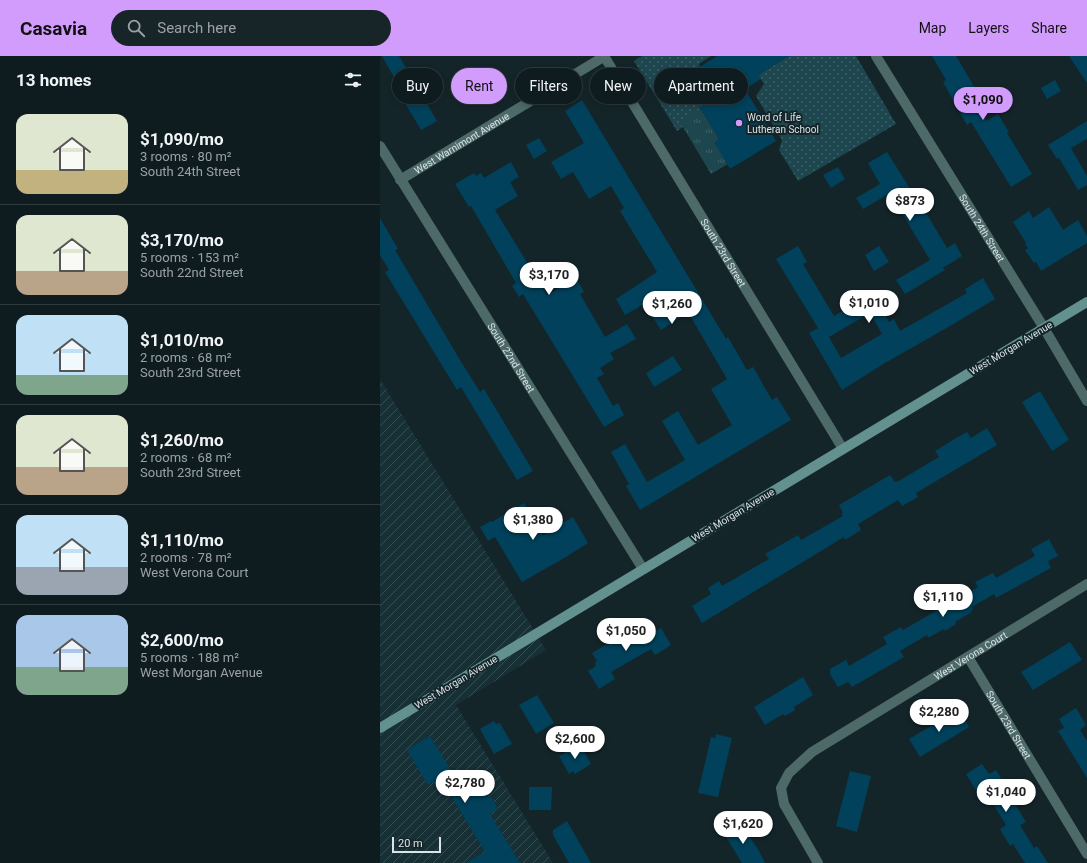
<!DOCTYPE html>
<meta charset="utf-8">
<style>
:root{--surface:#0f1c1f;--page:#182528;--text:#f1f3f6;--muted:#9ba1a4;--line:#2f3a3d;--accent:#d29cfd}
body{margin:0;font-family:Roboto,sans-serif;background:var(--page);color:var(--text);height:100vh;display:flex;flex-direction:column;font-size:15px;white-space:nowrap}
*{box-sizing:border-box;margin:0}
p{font-size:13px;color:var(--muted)}
.icon{flex:none;width:22px;height:22px;fill:none;stroke:currentColor;stroke-width:2;stroke-linecap:round;stroke-linejoin:round}
.map{position:relative;flex:1;overflow:hidden}
.drawer{display:flex;flex-direction:column;background:var(--surface);width:380px}
.drawer>*{flex:none}
.banner{position:absolute;left:12px;top:12px;width:380px;height:36px;display:flex;gap:8px}
.scale{position:absolute;left:12px;bottom:10px;width:49px;box-sizing:border-box;padding-left:4px;border:2px solid #dae4e7;border-top:0;font-size:11px;line-height:14px;white-space:nowrap;color:#dae4e7;-webkit-text-stroke:3px #142529;paint-order:stroke}
.price{position:absolute;translate:-50% -34px;padding:0 9px;border-radius:14px;background:#fff;color:#222;font-size:13px;line-height:26px;filter:drop-shadow(0 1px 2px #0008)}
.price::after{content:'';position:absolute;left:50%;top:24px;width:12px;height:9px;margin-left:-6px;background:inherit;clip-path:polygon(0 0,100% 0,50% 100%)}
.price.active{background:var(--accent);color:#111}
ul{padding:0;list-style:none}
li{display:flex;align-items:center;gap:12px;height:100px;padding:0 16px}
li+li{border-top:1px solid var(--line)}
li span{display:grid;place-items:center;flex:none;width:112px;height:80px;border-radius:12px;color:#555}
li>.icon{margin-inline-start:auto}
span .icon{width:48px;height:48px;fill:#fffc;stroke-width:1}
li b{font-size:17px}
h2{display:flex;justify-content:space-between;align-items:center;height:48px;padding:0 16px;font-size:17px}
.tag{padding:0 14px;border-radius:18px;background:var(--surface);box-shadow:0 2px 6px #0003,0 0 0 1px var(--line);font-size:14px;line-height:36px}
.tag.active{background:var(--accent);color:#111}
header{display:flex;align-items:center;gap:24px;box-sizing:border-box;height:56px;padding:0 20px;background:var(--accent);color:#111}
header strong{font-size:19px}
nav{display:flex;gap:22px;margin-inline-start:auto;font-size:14px}
.search{width:280px;height:36px;background:var(--page);display:flex;align-items:center;gap:10px;box-sizing:border-box;padding:0 14px;border-radius:22px;color:var(--muted);font-size:15px}
main{display:flex;flex:1;min-height:0}
.map>svg:first-child{display:block}
.industrial{fill:url(#industrial-furrows)}
.grass{fill:url(#grass-dots)}
.park{fill:url(#park-tufts)}
.building{fill:#01415b;fill-rule:evenodd}
.lines{fill:none;stroke-linecap:round;stroke-linejoin:round}
.street{stroke:#4d6968;stroke-width:10}
.secondary{stroke:#639190;stroke-width:10}
.poi-dot{fill:#d29cfd;stroke:#142529;stroke-width:1.5}
.labels{text-anchor:middle;dominant-baseline:central;stroke-width:4;stroke-linejoin:round;paint-order:stroke}
.poi-label{font-size:10px;fill:#dae4e7;stroke:#142529;text-anchor:start}
.street-label{font-size:10px;fill:#dae4e7;stroke:#142529}
</style>
<header>
<strong>Casavia</strong>
<div class="search"><svg class="icon" aria-label="search" viewBox="0 0 24 24"><circle cx="10" cy="10" r="6"/><path d="M15 15l6 6"/></svg>Search here</div>
<nav><a>Map</a><a>Layers</a><a>Share</a></nav>
</header>
<main>
<section class="drawer">
<h2>13 homes<svg class="icon" aria-label="filters" viewBox="0 0 24 24"><path d="M4 7h16M4 17h16"/><circle cx="9" cy="7" r="2"/><circle cx="15" cy="17" r="2"/></svg></h2>
<ul>
<li><span style="background:linear-gradient(#dfe7d0 70%,#c2b280 0)"><svg class="icon" aria-label="home" viewBox="0 0 24 24"><path d="M3 11l9-7 9 7M6 9v11h12V9"/></svg></span><div><b>$1,090/mo</b><p>3 rooms · 80 m²</p><p>South 24th Street</p></div></li>
<li><span style="background:linear-gradient(#dfe7d0 70%,#b9a48a 0)"><svg class="icon" aria-label="home" viewBox="0 0 24 24"><path d="M3 11l9-7 9 7M6 9v11h12V9"/></svg></span><div><b>$3,170/mo</b><p>5 rooms · 153 m²</p><p>South 22nd Street</p></div></li>
<li><span style="background:linear-gradient(#bfe0f5 75%,#7fa58c 0)"><svg class="icon" aria-label="home" viewBox="0 0 24 24"><path d="M3 11l9-7 9 7M6 9v11h12V9"/></svg></span><div><b>$1,010/mo</b><p>2 rooms · 68 m²</p><p>South 23rd Street</p></div></li>
<li><span style="background:linear-gradient(#dfe7d0 65%,#b9a48a 0)"><svg class="icon" aria-label="home" viewBox="0 0 24 24"><path d="M3 11l9-7 9 7M6 9v11h12V9"/></svg></span><div><b>$1,260/mo</b><p>2 rooms · 68 m²</p><p>South 23rd Street</p></div></li>
<li><span style="background:linear-gradient(#bfe0f5 65%,#9aa5b1 0)"><svg class="icon" aria-label="home" viewBox="0 0 24 24"><path d="M3 11l9-7 9 7M6 9v11h12V9"/></svg></span><div><b>$1,110/mo</b><p>2 rooms · 78 m²</p><p>West Verona Court</p></div></li>
<li><span style="background:linear-gradient(#a9c7e8 65%,#7fa58c 0)"><svg class="icon" aria-label="home" viewBox="0 0 24 24"><path d="M3 11l9-7 9 7M6 9v11h12V9"/></svg></span><div><b>$2,600/mo</b><p>5 rooms · 188 m²</p><p>West Morgan Avenue</p></div></li>
</ul>
</section>
<div class="map">
<svg width="707" height="807" viewBox="0 0 707 807">
<defs>
<pattern id="industrial-furrows" width="10" height="10" patternUnits="userSpaceOnUse"><rect width="10" height="10" fill="#163036"/><path d="M-1 1l2-2M0 10L10 0M9 11l2-2" fill="none" stroke="#374e53"/></pattern>
<pattern id="grass-dots" width="8" height="8" patternUnits="userSpaceOnUse"><rect width="8" height="8" fill="#1d464e"/><path d="M2 2h.1M6 6h.1" fill="none" stroke="#3d6168" stroke-width="1.8" stroke-linecap="round"/></pattern>
<pattern id="park-tufts" width="24" height="20" patternUnits="userSpaceOnUse"><rect width="24" height="20" fill="#1d464e"/><path d="M3 7l-1-3M5 7V3M7 7l1-3M15 17l-1-3M17 17v-4M19 17l1-3" fill="none" stroke="#3d6168"/></pattern>
</defs>
<rect width="100%" height="100%" fill="#142529"/>
<path class="industrial" d="M0 323 166 594 76 649 173 807H0Z"/>
<path class="grass" d="M262 0H331L319 8 320 10 307 19 325 48 320 51 321 53 301 66 303 71 297 75 254 5Z
M409 0H476L516 68 418 125 399 94 402 84 376 40 384 28 378 19Z"/>
<path class="park" d="M321 53 339 83 335 87 348 108 331 118 300 66Z"/>
<path class="building" d="M2 0H19L57 65 41 74 13 27 16 25Z
M337 0H409L378 19 381 23 365 33 396 85 350 113 335 87 339 83 320 51 325 48 307 19Z
M552 0H576L598 37 593 41 607 65 618 58 629 76 627 77 652 118 631 131 591 66 587 69 563 26 566 24Z
M689 0H707V27Z
M95 17 104 33 87 42 78 27Z
M675 24 681 35 667 43 661 32Z
M202 44 340 273 346 283 348 281 367 314 373 311 392 344 397 341 411 364 260 454 246 430 249 428 231 396 245 388 267 426 305 404 282 365 298 355 318 389 352 369 331 333 347 323 308 256 281 274 264 248 245 259 236 243 277 216 240 155 244 152 231 130 209 143 193 116 181 123 171 106 204 87 185 55Z
M707 65V83L691 92 707 120V129L698 134 679 102 677 103 668 89Z
M159 82 167 95 154 103 146 89Z
M507 96 544 155H545L567 192 575 187 582 200 563 212 565 214 525 238 516 224 550 204 510 137 483 153 476 142 500 128 488 107Z
M131 106 139 121 130 126 138 140 115 154 167 239 196 222 204 236 200 238 225 281 247 268 256 283 230 297 234 303 220 312 224 318 217 322 233 350 238 347 244 359 224 371 143 238 139 241 132 230 136 227 91 150 89 151 75 128 94 117 96 120 101 117 104 122Z
M458 111 465 123 451 132 443 119Z
M669 151 683 174 698 164 707 180V187L661 215 656 206 654 207 645 194 648 192 645 188 646 187 633 166 649 155 653 162Z
M0 162 18 193 15 194 80 304 100 336 104 333 153 415 137 424 81 331 77 334 5 216 9 214 0 199Z
M418 190 427 206 423 208 454 260 492 237 509 266 514 263 520 275 587 237 585 233 603 222 615 243 570 270 505 307 462 334 429 277 438 272 396 203ZM490 257 502 278 461 302 449 281Z
M499 190 509 206 494 215 485 199Z
M293 300 302 314 274 331 266 317Z
M660 335 689 384 672 395 642 346Z
M607 372 617 389 536 437 538 441 522 450 518 444 478 468 481 474 465 484 464 481 322 567 312 550 331 538 328 532 339 525 342 530 389 503 385 498 418 479 421 484 463 460 461 458 463 457 459 449 510 419 515 426 517 425V426L559 401 555 395 576 382 587 376 591 382Z
M144 447 163 479 193 461 208 487 186 501 142 526 115 481 108 485 100 471 111 465 112 466 115 464Z
M669 483 678 500 668 505 671 512 616 542 614 538 592 551 593 553 591 555 592 556 575 566 576 568 565 575 564 573 548 582 547 579 520 595 524 601 472 631 468 626 458 631 450 618V613L466 604 469 610 507 588 503 581 521 571 523 574 598 531 595 526 613 517 616 522 655 500 651 493Z
M264 567 272 578 281 572 291 589 275 599 271 593 231 616 235 623 219 633 208 615 216 610 215 607 217 605 212 597Z
M690 586 702 604 653 634 641 616Z
M423 621 433 639 414 651 415 654 405 660 403 658 385 669 374 651Z
M157 639 174 667 156 678 139 649Z
M696 652 706 669 700 674 707 685V722L678 675 684 672 679 663Z
M578 654 589 671 540 701 529 683Z
M114 665 116 668 120 667 132 688 114 698 100 673Z
M336 678 352 682 338 741 318 737 331 681 335 682Z
M50 680 86 739 95 734 97 737 104 734 106 737 108 736 118 753 110 758 140 807H86L105 796 64 728 57 732 53 726 48 729 27 694Z
M200 688 211 708 195 718 193 715 189 718 179 700Z
M602 708 609 718 616 714 634 744 633 745 646 766 640 769 654 792 657 790 668 807H645L633 788 630 790 620 773 626 769 603 732 597 736 586 718Z
M470 715 491 720 477 776 456 770Z
M149 731H172L171 754H149Z
M187 765 211 807H189L173 779V774Z
M360 766 379 795 385 807H362L343 776Z"/>
<g class="lines">
<g class="street">
<path id="s1" d="M224 0 463 393"/>
<path id="s2" d="M496 0 664 272 707 345"/>
<path id="s3" d="M0 90 263 513"/>
<path id="s4" d="M20 124 225 0"/>
<path id="s5" d="M588 601 707 798"/>
<path id="s6" d="M438 807 404 748 401 732 409 717 432 696 707 528"/>
</g>
<path class="secondary" d="M0 672 707 246"/>
</g>
<circle class="poi-dot" cx="359" cy="67" r="4"/>
<g class="labels">
<g class="poi-label">
<text x="367" y="61">Word of Life<tspan x="367" dy="12">Lutheran School</tspan></text>
</g>
<g class="street-label">
<text stroke="none"><textPath href="#s4" startOffset="72">West Warnimont Avenue</textPath></text>
<text stroke="none"><textPath href="#s2" startOffset="202">South 24th Street</textPath></text>
<text stroke="none"><textPath href="#s1" startOffset="230">South 23rd Street</textPath></text>
<text transform="translate(631 292) rotate(-31)">West Morgan Avenue</text>
<text stroke="none"><textPath href="#s3" startOffset="249">South 22nd Street</textPath></text>
<text transform="translate(353 459) rotate(-31)">West Morgan Avenue</text>
<text stroke="none"><textPath href="#s6" startOffset="318">West Verona Court</textPath></text>
<text transform="translate(76 626) rotate(-31)">West Morgan Avenue</text>
<text stroke="none"><textPath href="#s5" startOffset="79">South 23rd Street</textPath></text>
</g>
</g>
</svg>
<div class="scale">20 m</div>
<b class="price active" style="left:603px;top:65px">$1,090</b>
<b class="price" style="left:530px;top:166px">$873</b>
<b class="price" style="left:169px;top:240px">$3,170</b>
<b class="price" style="left:489px;top:268px">$1,010</b>
<b class="price" style="left:292px;top:269px">$1,260</b>
<b class="price" style="left:153px;top:485px">$1,380</b>
<b class="price" style="left:563px;top:562px">$1,110</b>
<b class="price" style="left:246px;top:596px">$1,050</b>
<b class="price" style="left:559px;top:677px">$2,280</b>
<b class="price" style="left:195px;top:704px">$2,600</b>
<b class="price" style="left:85px;top:748px">$2,780</b>
<b class="price" style="left:626px;top:757px">$1,040</b>
<b class="price" style="left:363px;top:789px">$1,620</b>
<div class="banner">
<a class="tag">Buy</a>
<a class="tag active">Rent</a>
<a class="tag">Filters</a>
<a class="tag">New</a>
<a class="tag">Apartment</a>
</div>
</div>
</main>
